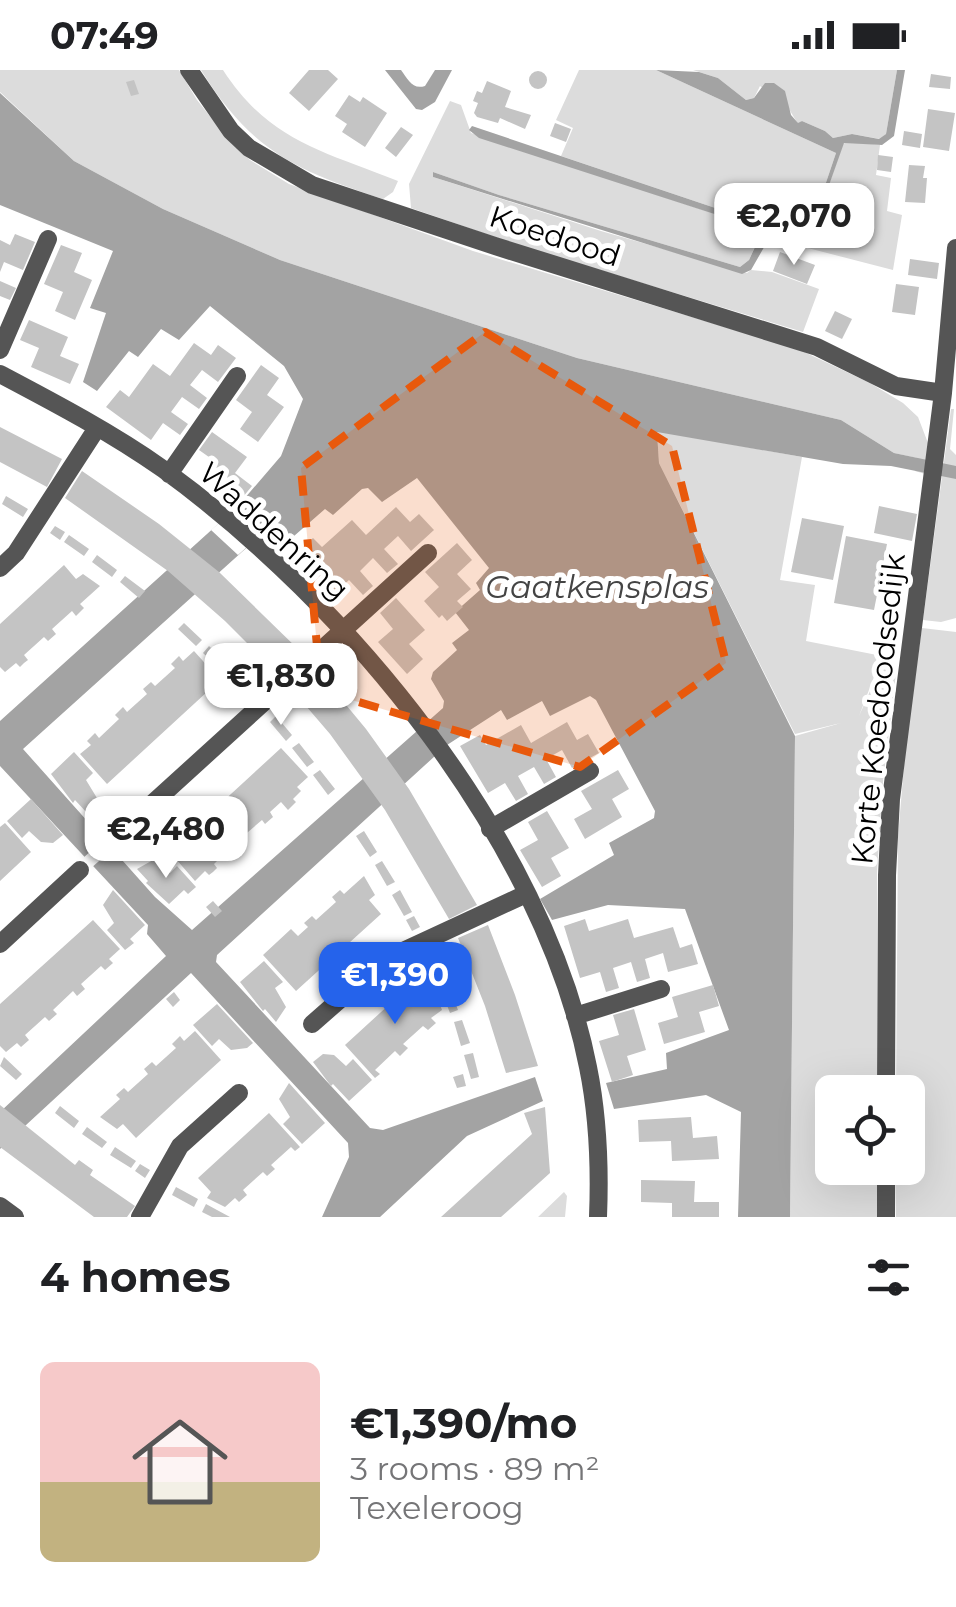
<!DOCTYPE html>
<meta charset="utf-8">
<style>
:root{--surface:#fff;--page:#f2f2f2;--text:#202124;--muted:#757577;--accent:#2563eb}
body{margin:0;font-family:Montserrat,sans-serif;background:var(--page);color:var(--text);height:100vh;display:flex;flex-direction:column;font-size:38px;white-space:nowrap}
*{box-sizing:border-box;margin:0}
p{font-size:32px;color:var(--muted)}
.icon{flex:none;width:55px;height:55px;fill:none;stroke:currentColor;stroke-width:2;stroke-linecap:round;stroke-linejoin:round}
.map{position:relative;height:1147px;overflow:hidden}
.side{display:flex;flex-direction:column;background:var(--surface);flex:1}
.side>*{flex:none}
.buttons{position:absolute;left:815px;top:1005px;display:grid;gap:20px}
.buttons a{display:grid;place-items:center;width:110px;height:110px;border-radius:15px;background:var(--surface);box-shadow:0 10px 40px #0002;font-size:50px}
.price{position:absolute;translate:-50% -85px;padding:0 22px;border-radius:20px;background:#fff;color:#222;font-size:32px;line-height:65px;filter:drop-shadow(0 2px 5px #0008)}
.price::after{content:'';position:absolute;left:50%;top:60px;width:30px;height:22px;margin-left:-15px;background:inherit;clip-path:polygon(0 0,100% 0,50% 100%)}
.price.current{background:var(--accent);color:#fff}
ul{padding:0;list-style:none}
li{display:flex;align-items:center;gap:30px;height:250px;padding:0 40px}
li span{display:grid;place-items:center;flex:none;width:280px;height:200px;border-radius:15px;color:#555}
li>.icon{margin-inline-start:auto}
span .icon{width:120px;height:120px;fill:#fffc;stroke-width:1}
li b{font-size:42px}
h2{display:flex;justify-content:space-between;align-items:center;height:120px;padding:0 40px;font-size:42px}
.status{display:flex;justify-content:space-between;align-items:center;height:70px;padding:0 50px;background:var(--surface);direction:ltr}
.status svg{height:28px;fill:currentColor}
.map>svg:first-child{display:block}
.green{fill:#dcdcdc}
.water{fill:#a3a3a3;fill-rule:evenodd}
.pier{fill:#fff}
.building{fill:#c4c4c4}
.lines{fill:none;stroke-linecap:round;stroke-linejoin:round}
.street{stroke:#555;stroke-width:18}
.marked{fill:#e8590c;fill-opacity:0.2;stroke:#e8590c;stroke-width:8;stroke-dasharray:20 12;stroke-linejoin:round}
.labels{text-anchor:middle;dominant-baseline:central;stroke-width:10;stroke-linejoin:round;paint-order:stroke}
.street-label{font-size:30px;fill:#000;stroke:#fff}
.water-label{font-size:32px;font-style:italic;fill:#444;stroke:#fff}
</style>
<div class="status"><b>07:49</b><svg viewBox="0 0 49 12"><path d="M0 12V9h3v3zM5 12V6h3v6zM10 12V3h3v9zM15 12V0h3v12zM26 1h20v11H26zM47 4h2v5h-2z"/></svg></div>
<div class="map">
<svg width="956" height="1147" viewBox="0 0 956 1147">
<rect width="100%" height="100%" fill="#fff"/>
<path class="green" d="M0 0H179L197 30 232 74 250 90 289 114 473 181 798 279 870 313 903 333 918 347 928 373 925 404 915 401 917 388 894 383 841 350 577 288 280 190 163 139 74 91 0 22Z
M201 0H223C269 71 323 81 398 111L393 122 383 129C296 100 251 81 201 0Z
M579 0H656L836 83 810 160 812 163 843 74 848 71 880 75 876 105 891 108 887 141 902 145 893 200 800 176 803 168 769 159 736 145 561 86 573 58 556 50Z
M693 0H897L886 64 880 69 852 64 833 68 825 61 802 51 798 54 789 39 760 16 754 28 746 30 718 8Z
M450 31 461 35 471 63 739 152 761 160V163L749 190 740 197 499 125 433 102V107L601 161 747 203 751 200 772 202 819 219 803 262 524 177 411 138 409 114Z
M951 339H954L950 379 956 385V548L941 552 923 550Z
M657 361 802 387 780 510 815 515 806 571 882 586 859 646 885 587 896 603 883 712 877 803V1022H832V1098H877V1147H790L795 666 841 653 795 664 659 393Z
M922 558 956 562V1147H896L895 1098H908V1022H896L898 767 906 671Z
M564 1122 567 1126 565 1147H538Z"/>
<path class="water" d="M385 0H401C408 9 412 20 425 16L435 0H452L435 32 422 40 416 39Z
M656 0 699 2 718 8 746 30 754 28 765 13H774L785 21 791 45 798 53 802 51 825 61 833 68 852 64 879 69 886 64 897 0H905L894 66 882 75 844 73 812 163 810 160 836 83Z
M0 23 74 91 163 139 280 190 577 288 841 350 894 383 956 396V409L891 396 843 394 657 362 659 393 795 666 790 1147H738L741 1042 706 1025 614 1039 606 1013 667 999 666 983 729 960 685 839 608 835 552 850 540 829 614 785 609 773 654 748 655 741 596 630 590 626 550 646 542 631 507 650 501 640 447 675 217 885 216 892 370 1058 383 1060 535 1007 543 1031 467 1066 380 1147H322L349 1087 348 1073 191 903 0 1079V1042L166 886 147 864 148 855 0 696V651L238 436 281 386 303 329 284 296 210 236 179 270 161 259 138 287 129 281 97 321 83 312 106 243 90 238 113 181 0 135ZM417 408 489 498 476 513 480 520 455 542 469 560 452 573 457 580 433 602 431 609 444 631 443 638 192 860 155 827 23 679 263 463 278 473H286L325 439 333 445 362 419 368 418 382 432Z
M472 56 736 145 769 159 771 165 751 200 742 204 433 107V102L499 125 740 197 749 190 761 164 760 160 739 152 479 68 469 60Z"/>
<path class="pier" d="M236 438 264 462 238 485 211 460Z
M107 766 116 776 90 799 81 790Z"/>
<path class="building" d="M309 0H328L338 9 309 41 289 23Z
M529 10a9 9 0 1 1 18 0a9 9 0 1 1-18 0Z
M931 4 951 7 950 19 929 17Z
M134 10 139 24 131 26 126 12Z
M487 11 511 21 505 37 531 45 525 59 500 48 498 53 477 47 474 43 478 33 473 31 477 21 482 23Z
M349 25 360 32 363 27 387 43 365 77 342 62 347 54 335 46Z
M928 39 955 43 949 81 923 77Z
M555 53 571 59 566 72 550 66Z
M401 57 413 65 396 87 385 78Z
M904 61 922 64 920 78 902 75Z
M878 85 893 87 891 102 877 100Z
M909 95 925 96 923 108H927L925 133 905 132Z
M15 164 35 172 23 200 4 192 0 202V170L10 175Z
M61 175 82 183 74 202 92 210 75 250 55 241 63 222 44 214Z
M780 182 815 195 807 214 773 201Z
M910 189 939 193 937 209 908 205Z
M0 211 16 218 10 230 0 226Z
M896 214 919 217 915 245 892 242Z
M835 241 852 249 842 269 825 261Z
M29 250 68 267 60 286 79 294 70 314 31 297 39 278 20 270Z
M194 273 211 285 218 275 236 288 218 312 202 300 190 315 207 328 199 339 182 327 171 342 188 354 180 365 163 353 151 370 106 337 120 320 129 327 153 294 170 306Z
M261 295 279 308 267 325 284 337 258 372 240 359 252 342 236 330Z
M0 357 62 389 47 417 0 392Z
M212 362 247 387 235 403 252 416 238 433 204 408 216 392 199 380Z
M82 401 159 454 219 502 300 581 277 603 225 551 168 501 65 428Z
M6 426 28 439 23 447 2 434Z
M879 436 917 444 912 471 874 463Z
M396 437 410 452 419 444 434 460 411 481 398 466 384 479 398 494 387 503 373 488 360 501 373 516 363 525 349 510 334 524 297 483 313 468 322 477 352 450 366 465Z
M802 448 844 456 833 510 791 502Z
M55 456 65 462 60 470 50 463Z
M69 465 89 479 84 486 64 472Z
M846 466 887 474 874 540 834 533Z
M457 473 472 490 457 504 471 519 457 531 463 537 447 551 442 545 439 548 424 531 439 517 425 502Z
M97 485 117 500 112 507 92 492Z
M64 495 76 509 83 504 100 516 80 534 84 538 76 546 72 541 52 559 56 564 48 571 44 567 24 585 28 590 24 593 20 597 16 593 5 602 0 597V554Z
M125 506 145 521 139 528 120 512Z
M396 528 425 560 409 574 423 589 407 604 378 572 393 559 380 543Z
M184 553 202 570 196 576 178 559Z
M209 576 227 594 221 600 203 583Z
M194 581 220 610 107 714 80 684 91 675 87 671 95 663 99 668 119 649 115 645 123 637 127 642 147 624 143 619 151 612 155 616 175 598 171 594 179 586 183 591Z
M234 601 251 618 245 624 228 607Z
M318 601 366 659 409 719 477 835 449 849 385 740 330 664 294 622Z
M276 646 292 665 286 671 270 652Z
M567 652 577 670 588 664 599 683 572 698 562 680 546 689 556 707 544 714 534 697 518 706 528 724 516 731 505 713 488 723 460 676 480 665 486 675 521 655 531 673Z
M299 673 314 692 307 697 292 678Z
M281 678 308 707 297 717 301 721 293 729 296 732 288 740 281 732 270 742 273 747 265 754 262 750 241 768 245 772 237 779 233 775 214 794 217 798 213 802 209 805 205 801 195 811 169 781Z
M74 682 93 703 86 710 97 728 87 743 75 730 73 733 51 704Z
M320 700 335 719 328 725 313 705Z
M618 700 629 719 612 729 622 747 585 769 574 749 592 739 581 721Z
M31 729 63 765 53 773 41 772 29 761 22 768 7 751Z
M547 741 569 778 551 788 561 806 542 817 520 780 538 770 528 752Z
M5 753 31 782 0 811V757Z
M364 761 377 782 370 787 356 766Z
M153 790 170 803 177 796 196 817 188 824 184 820 169 834 146 813 148 811 137 799Z
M382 791 395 812 387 816 375 795Z
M364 806 375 825 369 830 381 844 296 921 263 885 291 859 298 866 308 857 304 853 312 846 316 850 336 832 332 827 340 820 344 824Z
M113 820 145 855 130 869 134 873 125 880 107 860 114 853 103 835Z
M400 820 412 842 404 846 392 825Z
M213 831 222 841 215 847 206 837Z
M414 846 420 857 412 861 406 850Z
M585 849 589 861 628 849 634 868 673 857 680 878 692 874 698 894 668 902 663 883 645 889 650 908 637 912 631 892 613 898 619 918 606 922 600 902 580 908 564 856Z
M93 850 120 879 109 889 113 893 105 900 101 896 81 914 85 919 77 926 73 921 53 940 57 944 49 951 45 947 25 965 29 970 21 977 17 973 6 982 0 976V934Z
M488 855 515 925 538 996 506 1003 485 936 458 868Z
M434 885 445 908 437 912 426 889Z
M264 891 283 912 275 918 286 937 276 952 265 939 263 941 240 912Z
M416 910 428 924 435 921 442 940 431 948 436 953 428 960 423 956 403 974 408 978 400 986 395 981 375 1000 380 1004 375 1008 345 975Z
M713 915 719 936 699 942 705 962 664 974 658 953 678 947 672 927Z
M449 917 458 940 450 943 441 920Z
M174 922 180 930 173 937 166 929Z
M217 934 253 973 247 978 231 980 219 969 212 976 193 955Z
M634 939 646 980 627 986 633 1005 612 1012 599 971 619 965 613 945Z
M462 950 470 973 461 976 454 952Z
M195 961 221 990 178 1029 136 1068 123 1054 117 1059 100 1047 120 1029 116 1025 124 1018 128 1022 148 1004 144 999 152 992 156 996 176 978 172 974 180 966 184 971Z
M473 983 479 1007 471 1009 464 985Z
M323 984 334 985 346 996 353 989 372 1010 349 1031 333 1014 331 1016 313 992Z
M4 987 22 1004 16 1010 0 996Z
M463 1004 466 1016 457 1018 453 1007Z
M289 1013 325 1053 302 1074 283 1054 290 1047 279 1029Z
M0 1035 75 1095 79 1090 93 1100 90 1105 135 1136 127 1147H94L0 1077Z
M60 1036 79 1051 74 1058 55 1043Z
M545 1037 550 1103 501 1147H441L532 1064 524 1043Z
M269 1043 300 1077 295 1081 291 1077 271 1095 275 1099 267 1106 263 1102 243 1120 247 1125 239 1132 235 1128 225 1137 207 1128 211 1122 198 1108Z
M691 1047 693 1068 717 1066 719 1089 672 1091 671 1071 639 1072 638 1050Z
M87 1057 107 1072 102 1078 82 1064Z
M115 1077 136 1091 131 1098 110 1085Z
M140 1094 150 1100 145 1108 135 1101Z
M641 1110 695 1111 694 1132H719V1147H672V1133L641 1132Z
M176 1117 198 1129 194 1137 172 1125Z
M206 1134 217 1140 230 1147H212L202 1142Z"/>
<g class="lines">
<path class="street" d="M189 0 231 61 249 78 312 115 495 176 817 277 896 316 943 323
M0 280 48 169
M0 304C55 333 112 363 163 399 348 533 543 769 588 997 598 1046 600 1097 598 1147
M169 404 237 306
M0 498 16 483 97 358
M490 759 590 701
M120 763 428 483
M0 874 80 800
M575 946 661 919
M312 954 386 889 526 824
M886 1022 887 805 891 729 943 323 956 178
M886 1098V1147
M0 1136 15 1147
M140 1147 180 1076 239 1023"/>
</g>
<path class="marked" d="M485 262 672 376 726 593 580 697 321 621 301 398Z"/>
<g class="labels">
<g class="street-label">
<text transform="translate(555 166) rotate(18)">Koedood</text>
<text transform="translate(274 461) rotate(42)">Waddenring</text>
<text transform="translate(878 639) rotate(-84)">Korte Koedoodsedijk</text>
</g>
<g class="water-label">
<text x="597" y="516">Gaatkensplas</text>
</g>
</g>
</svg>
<div class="buttons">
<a><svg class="icon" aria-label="locate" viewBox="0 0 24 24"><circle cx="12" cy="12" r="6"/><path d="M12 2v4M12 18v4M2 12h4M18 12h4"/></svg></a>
</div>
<b class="price" style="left:794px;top:198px">€2,070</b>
<b class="price" style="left:281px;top:658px">€1,830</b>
<b class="price" style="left:166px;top:811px">€2,480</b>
<b class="price current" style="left:395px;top:957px">€1,390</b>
</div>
<section class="side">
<h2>4 homes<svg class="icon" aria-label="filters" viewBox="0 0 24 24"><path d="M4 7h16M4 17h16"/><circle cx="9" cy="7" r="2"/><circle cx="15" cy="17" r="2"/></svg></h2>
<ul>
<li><span style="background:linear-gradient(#f6c9c9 60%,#c2b280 0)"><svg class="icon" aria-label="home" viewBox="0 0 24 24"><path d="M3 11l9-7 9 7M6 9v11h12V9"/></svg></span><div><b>€1,390/mo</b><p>3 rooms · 89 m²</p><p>Texeleroog</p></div></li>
</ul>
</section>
